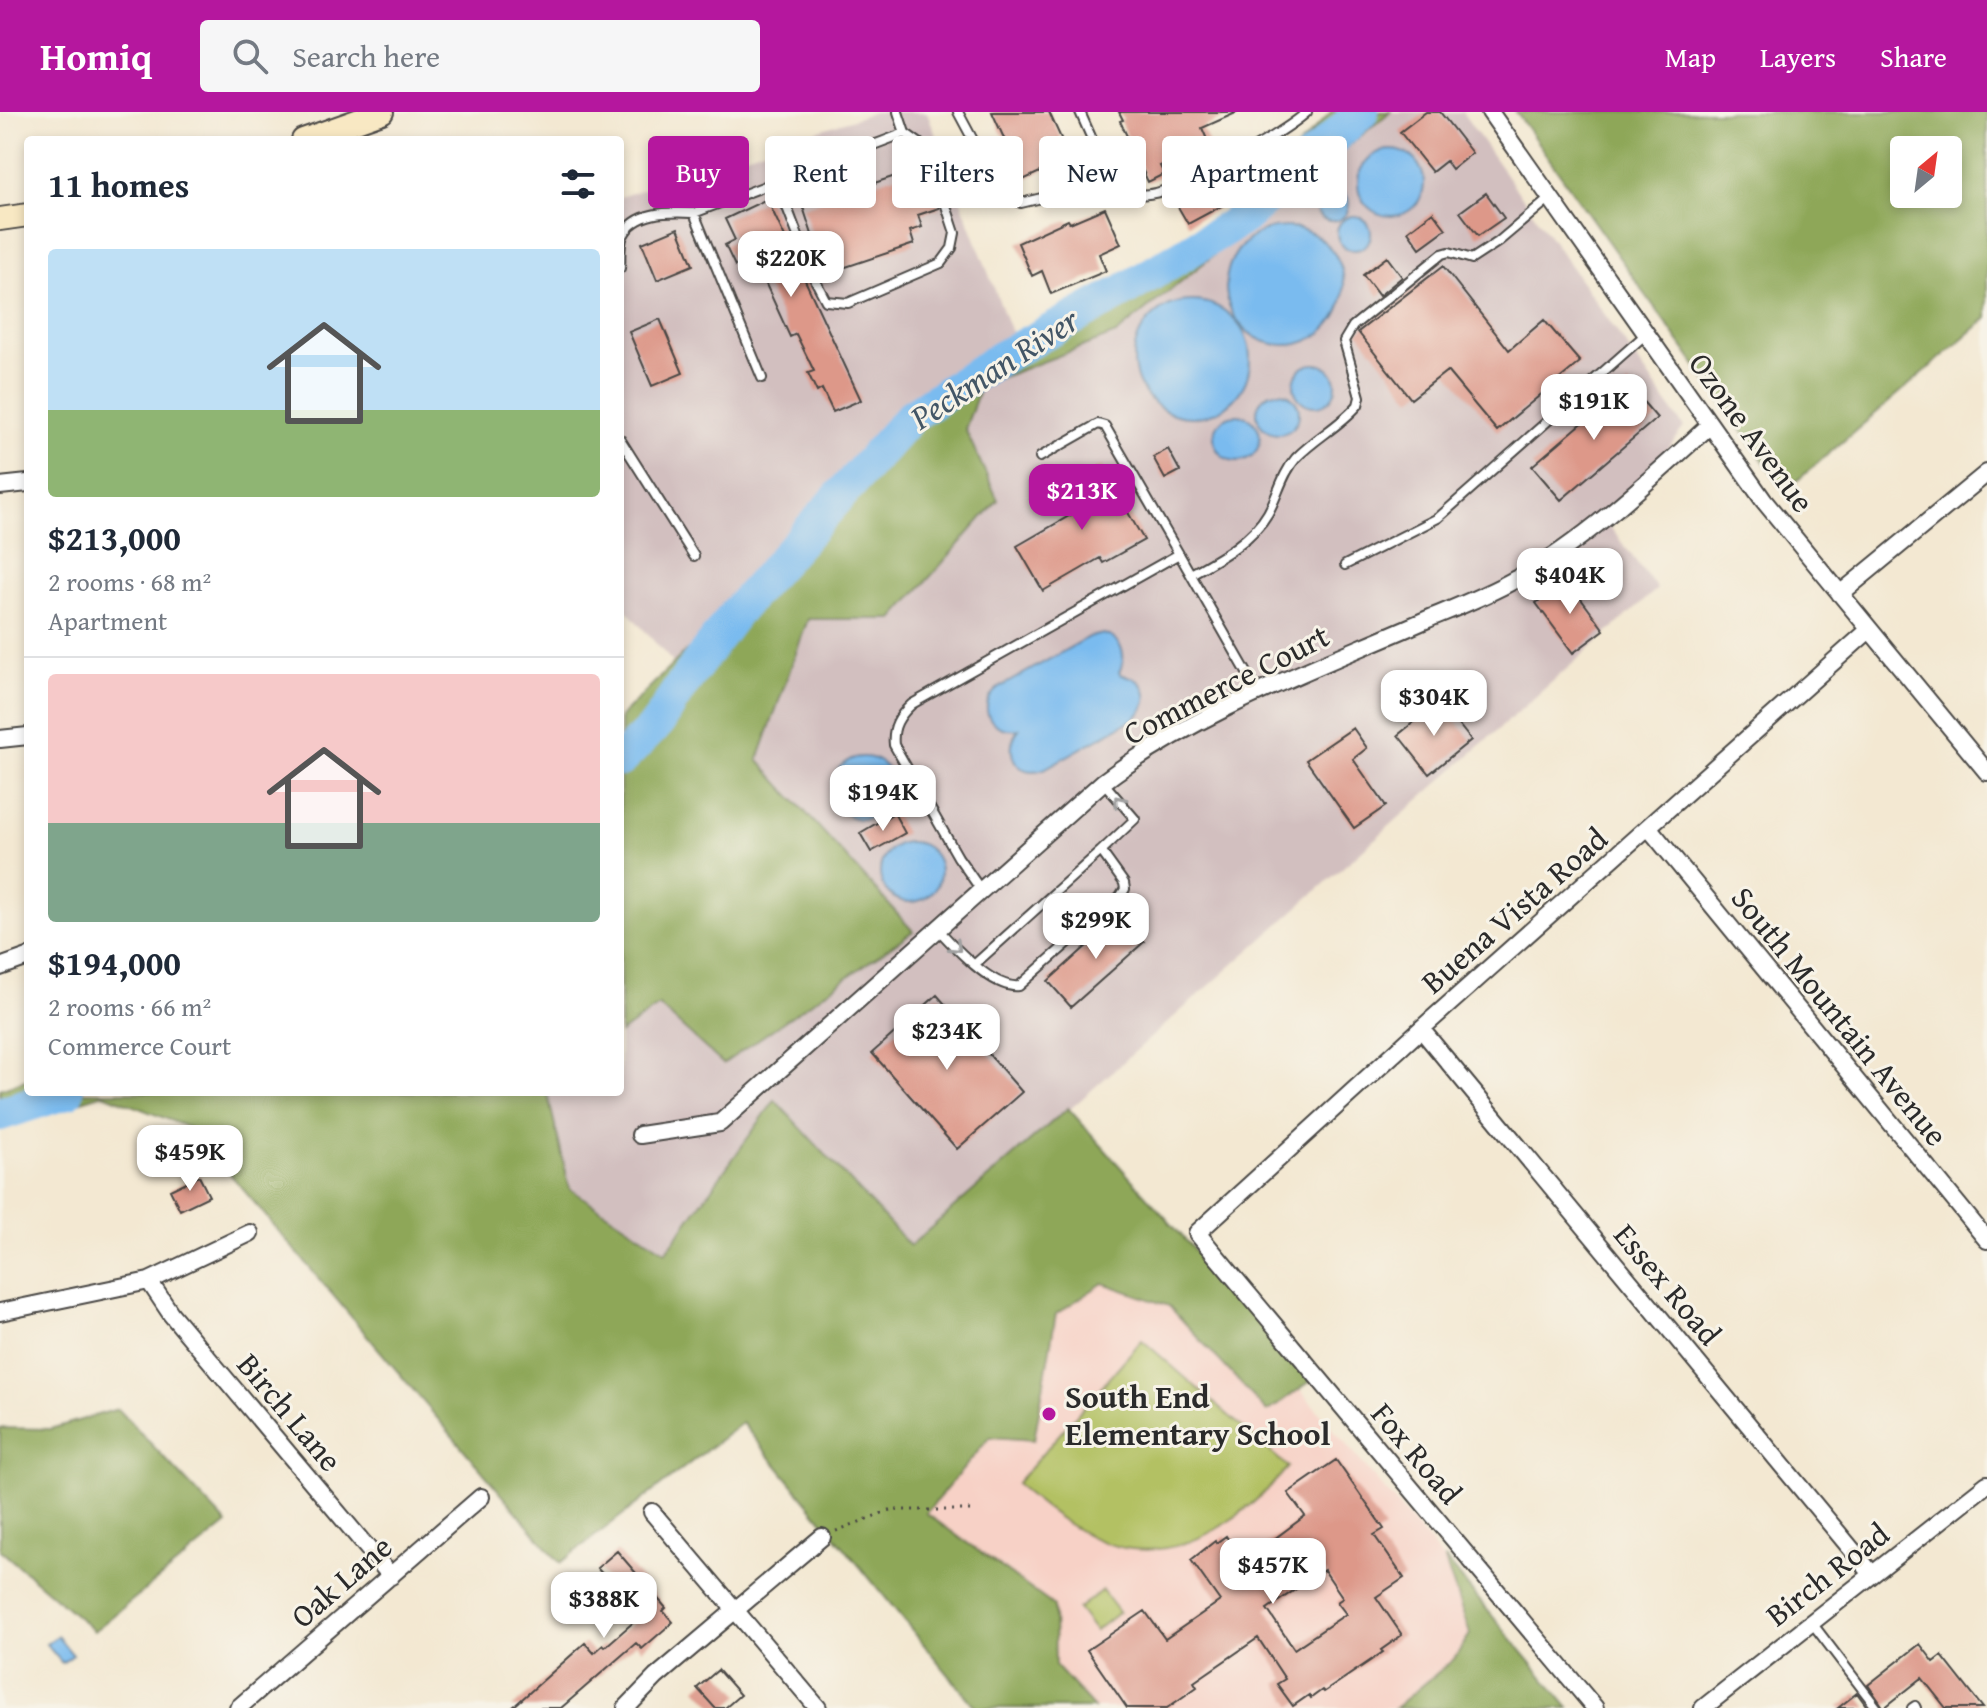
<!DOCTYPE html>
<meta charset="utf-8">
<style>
:root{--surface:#fff;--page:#f6f6f7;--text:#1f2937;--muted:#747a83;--line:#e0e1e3;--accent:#b5179e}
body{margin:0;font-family:"Gentium Book Plus",serif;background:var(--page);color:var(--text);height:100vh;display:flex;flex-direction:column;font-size:30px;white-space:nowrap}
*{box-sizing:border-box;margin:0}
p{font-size:26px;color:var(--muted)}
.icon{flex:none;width:44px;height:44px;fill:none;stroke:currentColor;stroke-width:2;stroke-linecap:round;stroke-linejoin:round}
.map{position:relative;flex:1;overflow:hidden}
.drawer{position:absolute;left:24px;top:24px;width:600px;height:960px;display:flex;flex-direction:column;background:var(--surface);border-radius:8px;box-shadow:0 4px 12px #0003}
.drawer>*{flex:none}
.top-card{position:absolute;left:648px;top:24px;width:760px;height:72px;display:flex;gap:16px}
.needle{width:52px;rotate:29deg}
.controls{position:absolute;left:1890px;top:24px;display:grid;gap:16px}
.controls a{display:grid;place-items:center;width:72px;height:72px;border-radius:8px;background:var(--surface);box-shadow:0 4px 12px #0003;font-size:40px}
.price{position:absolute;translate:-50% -68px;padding:0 18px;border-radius:16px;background:#fff;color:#222;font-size:26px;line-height:52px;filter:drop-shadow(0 2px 4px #0008)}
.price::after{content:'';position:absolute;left:50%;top:48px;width:24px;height:18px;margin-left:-12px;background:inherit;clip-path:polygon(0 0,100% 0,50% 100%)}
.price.current{background:var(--accent);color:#fff}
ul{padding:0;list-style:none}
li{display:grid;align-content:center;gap:16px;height:424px;padding:0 24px}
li+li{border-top:2px solid var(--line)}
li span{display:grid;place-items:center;height:248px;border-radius:8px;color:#555}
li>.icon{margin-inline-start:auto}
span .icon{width:144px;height:144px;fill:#fffc;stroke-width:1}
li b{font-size:34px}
h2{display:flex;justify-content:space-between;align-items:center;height:96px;padding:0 24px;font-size:34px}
.tag{padding:0 28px;border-radius:8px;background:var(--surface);box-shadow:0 4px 12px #0003;font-size:28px;line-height:72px}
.tag.current{background:var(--accent);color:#fff}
header{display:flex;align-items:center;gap:48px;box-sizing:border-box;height:112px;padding:0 40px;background:var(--accent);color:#fff}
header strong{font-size:38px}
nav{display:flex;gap:44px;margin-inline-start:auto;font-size:28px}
.search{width:560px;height:72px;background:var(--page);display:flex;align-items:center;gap:20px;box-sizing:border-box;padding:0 28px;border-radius:8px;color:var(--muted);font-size:30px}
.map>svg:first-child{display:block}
.built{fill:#f7d1c6}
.industrial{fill:#d2bfbf}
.green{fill:#b3c163;stroke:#6f7647;stroke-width:2}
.forest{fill:#8ea759;stroke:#5c6942;stroke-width:2;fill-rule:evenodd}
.water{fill:#7abbef;stroke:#52738d;stroke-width:2}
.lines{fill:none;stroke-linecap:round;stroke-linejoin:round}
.river{stroke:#7abbef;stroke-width:34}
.building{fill:#dd9889;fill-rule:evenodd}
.lane-casing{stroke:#494744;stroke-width:12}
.street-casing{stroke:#494744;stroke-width:20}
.secondary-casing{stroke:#494744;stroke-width:26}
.path{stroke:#494744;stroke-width:3;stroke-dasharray:2 6;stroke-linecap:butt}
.lane{stroke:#fff;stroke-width:8}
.street{stroke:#fff;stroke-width:16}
.secondary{stroke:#f8e8c3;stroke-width:22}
.oneway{stroke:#a0a0a0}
.poi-dot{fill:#b5179e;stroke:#f7f3e8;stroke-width:3}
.labels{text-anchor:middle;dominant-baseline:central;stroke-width:6;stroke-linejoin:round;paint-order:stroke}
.street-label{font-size:32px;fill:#2b2b2b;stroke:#f7f3e8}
.poi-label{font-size:32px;font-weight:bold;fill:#2b2b2b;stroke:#f7f3e8;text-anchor:start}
.water-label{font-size:34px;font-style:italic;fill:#435666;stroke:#f7f3e8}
</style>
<header>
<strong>Homiq</strong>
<div class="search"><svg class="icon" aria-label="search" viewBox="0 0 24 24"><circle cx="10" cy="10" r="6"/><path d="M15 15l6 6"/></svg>Search here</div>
<nav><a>Map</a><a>Layers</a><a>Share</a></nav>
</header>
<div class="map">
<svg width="1987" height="1596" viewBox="0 0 1987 1596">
<rect width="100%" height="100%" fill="#f7f3e8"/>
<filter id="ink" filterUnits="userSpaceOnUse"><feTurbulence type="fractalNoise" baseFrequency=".0125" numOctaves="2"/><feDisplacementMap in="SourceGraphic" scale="16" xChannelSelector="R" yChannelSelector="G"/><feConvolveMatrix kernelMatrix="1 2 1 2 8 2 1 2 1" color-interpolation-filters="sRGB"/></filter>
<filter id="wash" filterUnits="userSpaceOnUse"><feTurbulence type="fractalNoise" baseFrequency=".006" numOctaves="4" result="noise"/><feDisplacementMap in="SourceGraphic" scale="32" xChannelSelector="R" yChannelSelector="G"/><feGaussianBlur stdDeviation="1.8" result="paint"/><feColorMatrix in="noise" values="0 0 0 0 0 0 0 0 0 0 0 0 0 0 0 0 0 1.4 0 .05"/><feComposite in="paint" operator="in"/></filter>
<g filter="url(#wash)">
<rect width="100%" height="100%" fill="#f3e8d2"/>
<path class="built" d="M1084 1034 1302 1280 1569 1596H976L751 1323Z"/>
<path class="industrial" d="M874 0H927L1014 228 700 535 675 553 620 491V85Z
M1390 0H1462L1684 315 1610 415 1657 477 902 1146 767 1000 667 1140 570 1077 547 980H620V921L658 894 913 819 757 647 808 507H893L981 273 1116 222Z"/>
<path class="green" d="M1142 1228 1288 1355C1250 1400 1194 1444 1132 1437 1090 1433 1046 1398 1016 1372Z
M1102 1478 1119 1500 1095 1519 1078 1497Z"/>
<path class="forest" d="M1331 0H1390L1116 222 981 273 965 317 998 388 893 507H808L758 648 913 819 723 952 659 894 620 921V605L683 542 708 523 915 285 1022 217 1110 171 1245 91Z
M1516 0H1987V206L1785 379ZM1948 38V82H1904V38Z
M28 967V980H547L570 1077 666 1140 775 988 910 1134 1068 996 1311 1269 1267 1300 1169 1194 1103 1171 1056 1202 1034 1328 990 1325 926 1401 1054 1494 1055 1553 1094 1596H976L742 1311 560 1451 192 1017 104 982 0 1014V977Z
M118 1297 227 1412 94 1519 0 1438V1316L50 1317Z
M1444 1446 1569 1596H1395L1454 1547 1470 1522Z"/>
<path class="water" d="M1358 71a33 33 0 1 1 66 0a33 33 0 1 1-66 0Z
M1315 92a17 17 0 1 1 34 0a17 17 0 1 1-34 0Z
M1337 121a17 17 0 1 1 34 0a17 17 0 1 1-34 0Z
M1226 174a59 59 0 1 1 118 0a59 59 0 1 1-118 0Z
M1134 247a58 58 0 1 1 116 0a58 58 0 1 1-116 0Z
M1294 273a21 21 0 1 1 42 0a21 21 0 1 1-42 0Z
M1257 301a21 21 0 1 1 42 0a21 21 0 1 1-42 0Z
M1214 326a23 23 0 1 1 46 0a23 23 0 1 1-46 0Z
M1104 522C1122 528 1128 543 1119 560L1121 563C1146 564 1156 590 1135 606L1044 657C1016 667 1002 638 1019 617 990 622 974 593 1000 575L1089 525Z
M832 676a31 31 0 1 1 62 0a31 31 0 1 1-62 0Z
M880 760a30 30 0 1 1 60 0a30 30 0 1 1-60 0Z
M57 1524 73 1543 62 1551 46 1532Z"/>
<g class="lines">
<path class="river" d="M620 648 658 611 679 577 736 500 911 304 1000 246 1120 181 1245 105 1362 0
M0 1002 67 980"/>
</g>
<g id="blocks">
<path class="building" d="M992 0H1049L1070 46 1023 68Z
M1119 0H1238L1202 16 1209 32 1160 54 1164 62 1148 70 1120 9 1123 8Z
M1426 0H1440L1472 41 1452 57 1446 49 1432 60 1400 20Z
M925 54 939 96 918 103 922 115 910 119 914 132 825 162 803 95Z
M1226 59 1240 84 1188 112 1174 88Z
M1486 81 1504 106 1478 124 1460 100Z
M767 87 861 288 833 300 822 277 817 280 808 261 814 259 796 222 790 225 754 146 735 154 725 133 735 128 725 107Z
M1105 96 1121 132 1099 142 1106 159 1051 182 1042 159 1032 164 1018 131 1068 108 1070 111Z
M1433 100 1446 117 1420 136 1408 119Z
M678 116 693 153 657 168 642 131Z
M1387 145 1402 165 1379 184 1363 163Z
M1443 154 1509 238 1544 208 1580 250 1497 319 1447 259 1411 287 1358 220Z
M660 207 683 261 652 274 629 220Z
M1628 272 1657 306 1561 388 1532 354Z
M1168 337 1180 359 1165 367 1153 345Z
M1101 354 1144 428 1103 451 1100 446 1043 479 1017 434 1074 401 1062 377Z
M1567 468 1604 518 1573 541 1536 491Z
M1440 589 1471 628 1429 662 1398 623Z
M1353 616 1367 636 1353 647 1386 694 1354 716 1306 648Z
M894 701 905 721 871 740 860 721Z
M1120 804 1144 830 1071 895 1048 869Z
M937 883 1022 980 957 1037 872 941Z
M199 1064 209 1084 180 1098 170 1078Z
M1336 1348 1384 1417 1374 1423 1404 1466 1376 1485 1402 1523 1381 1538 1383 1540 1324 1580 1322 1578 1311 1586 1309 1583 1293 1594 1277 1572 1285 1567 1258 1526 1194 1570 1197 1575 1167 1596H1127L1087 1538 1145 1499 1165 1527 1220 1489 1191 1448 1215 1429 1216 1431 1226 1424 1243 1450 1305 1404 1288 1381ZM1324 1458 1343 1486 1337 1490 1346 1502 1294 1537 1267 1497Z
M617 1439 666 1496 663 1499 673 1510 642 1537 636 1531 561 1596H512L585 1531 594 1541 603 1533 605 1535 636 1508 629 1500 633 1496 597 1456Z
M1920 1532 1934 1550 1942 1544 1983 1596H1946L1922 1566 1884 1596 1868 1573Z
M718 1558 740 1583 725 1596H715L697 1576Z
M1857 1581 1868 1596H1838Z"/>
</g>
</g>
<g filter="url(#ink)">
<use href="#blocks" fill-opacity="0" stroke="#494744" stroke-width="2"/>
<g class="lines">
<defs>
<path id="lane" d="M958 0 1002 82 1021 91 1054 83 1103 52 1080 0
M1103 52C1114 68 1120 78 1140 82 1170 88 1283 22 1307 0
M777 69 814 166 826 189 848 191 941 151 952 136 955 121 932 51 919 31 905 21
M620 156C621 147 619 132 623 124 636 98 669 100 694 101
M762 266 694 101 905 21 898 0
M620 327 694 444
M1040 345 1098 312 1105 314 1179 442
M1345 453 1438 406 1646 222
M1191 462C1218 447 1252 429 1268 401 1278 383 1282 362 1296 346 1315 326 1340 314 1358 293L1360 285 1344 229 1353 214 1442 142 1449 140 1472 147 1498 130 1550 86
M981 778 958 745 894 633C892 615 899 604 912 592L1179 442 1258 580
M938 817C955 836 993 877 1019 874L1120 785 1125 777 1124 771 1101 739 1135 707 1103 670
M975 852 1101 739
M1812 1511 1877 1596
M1912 1596 1915 1594 1916 1596"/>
<path id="street" d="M1490 0 1764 389 1987 660
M0 374 28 371
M1840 482 1987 361
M0 627 28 624
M1649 716 1987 1128
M0 855 28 845
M1421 917 1872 1462
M640 1023 720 1011 1103 670C1198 598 1319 555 1428 507 1457 495 1488 483 1516 467 1583 431 1653 365 1710 313
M149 1169 171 1202 391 1464
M0 1200 149 1169 250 1121
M652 1400 818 1596
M238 1596 481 1385
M626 1596 656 1565 822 1425
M1595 1596 1197 1121 1421 917 1869 518
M1703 1596 1987 1372"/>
<path id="secondary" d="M303 28 382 0
M0 107 28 103"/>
</defs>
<use href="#lane" class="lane-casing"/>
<use href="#street" class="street-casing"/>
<use href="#secondary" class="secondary-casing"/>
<path class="path" d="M836 1419 890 1398H975"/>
<use href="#lane" class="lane"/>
<use href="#street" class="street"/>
<use href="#secondary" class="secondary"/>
</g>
<defs><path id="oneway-chevron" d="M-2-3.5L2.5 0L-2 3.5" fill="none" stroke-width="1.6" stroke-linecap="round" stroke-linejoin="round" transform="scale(2)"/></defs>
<g class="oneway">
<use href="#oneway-chevron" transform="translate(1119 689) rotate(-130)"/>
<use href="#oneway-chevron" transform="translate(956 835) rotate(43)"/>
</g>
</g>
<circle class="poi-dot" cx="1049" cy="1302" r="8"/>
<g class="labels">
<g class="street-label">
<text transform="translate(1752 320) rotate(54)">Ozone Avenue</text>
<text transform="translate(1226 572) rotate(-27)">Commerce Court</text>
<text transform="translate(1514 798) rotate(-41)">Buena Vista Road</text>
<text transform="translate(1840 904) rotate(51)">South Mountain Avenue</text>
<text transform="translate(1668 1172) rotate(50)">Essex Road</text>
<text transform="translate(290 1300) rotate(50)">Birch Lane</text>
<text transform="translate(1417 1341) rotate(50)">Fox Road</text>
<text transform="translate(1827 1462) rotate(-38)">Birch Road</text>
<text transform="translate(341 1469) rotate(-41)">Oak Lane</text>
</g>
<g class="poi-label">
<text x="1065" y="1284">South End<tspan x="1065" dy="37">Elementary School</tspan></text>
</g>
<g class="water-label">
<text transform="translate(994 256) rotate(-33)">Peckman River</text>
</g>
</g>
</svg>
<div class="controls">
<a><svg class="needle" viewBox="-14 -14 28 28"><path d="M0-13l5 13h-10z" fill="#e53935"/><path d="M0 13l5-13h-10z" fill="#747a83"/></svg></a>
</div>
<b class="price" style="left:791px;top:187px">$220K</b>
<b class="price" style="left:1594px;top:330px">$191K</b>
<b class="price current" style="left:1082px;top:420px">$213K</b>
<b class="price" style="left:1570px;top:504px">$404K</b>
<b class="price" style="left:1434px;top:626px">$304K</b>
<b class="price" style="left:883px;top:721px">$194K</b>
<b class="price" style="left:1096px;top:849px">$299K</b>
<b class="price" style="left:947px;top:960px">$234K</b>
<b class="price" style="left:190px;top:1081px">$459K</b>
<b class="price" style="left:1273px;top:1494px">$457K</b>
<b class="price" style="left:604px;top:1528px">$388K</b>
<div class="top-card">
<a class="tag current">Buy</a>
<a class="tag">Rent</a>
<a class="tag">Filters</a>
<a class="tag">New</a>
<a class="tag">Apartment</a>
</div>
<section class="drawer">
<h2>11 homes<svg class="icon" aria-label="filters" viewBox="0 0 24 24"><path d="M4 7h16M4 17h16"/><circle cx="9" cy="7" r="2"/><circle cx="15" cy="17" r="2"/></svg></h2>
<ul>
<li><span style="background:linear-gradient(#bfe0f5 65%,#8fb573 0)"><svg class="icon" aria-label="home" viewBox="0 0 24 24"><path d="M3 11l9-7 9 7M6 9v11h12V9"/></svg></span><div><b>$213,000</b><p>2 rooms · 68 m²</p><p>Apartment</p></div></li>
<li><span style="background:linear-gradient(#f6c9c9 60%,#7fa58c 0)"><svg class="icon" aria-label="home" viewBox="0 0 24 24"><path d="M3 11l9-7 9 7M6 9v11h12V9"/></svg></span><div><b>$194,000</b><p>2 rooms · 66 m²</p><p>Commerce Court</p></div></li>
</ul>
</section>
</div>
